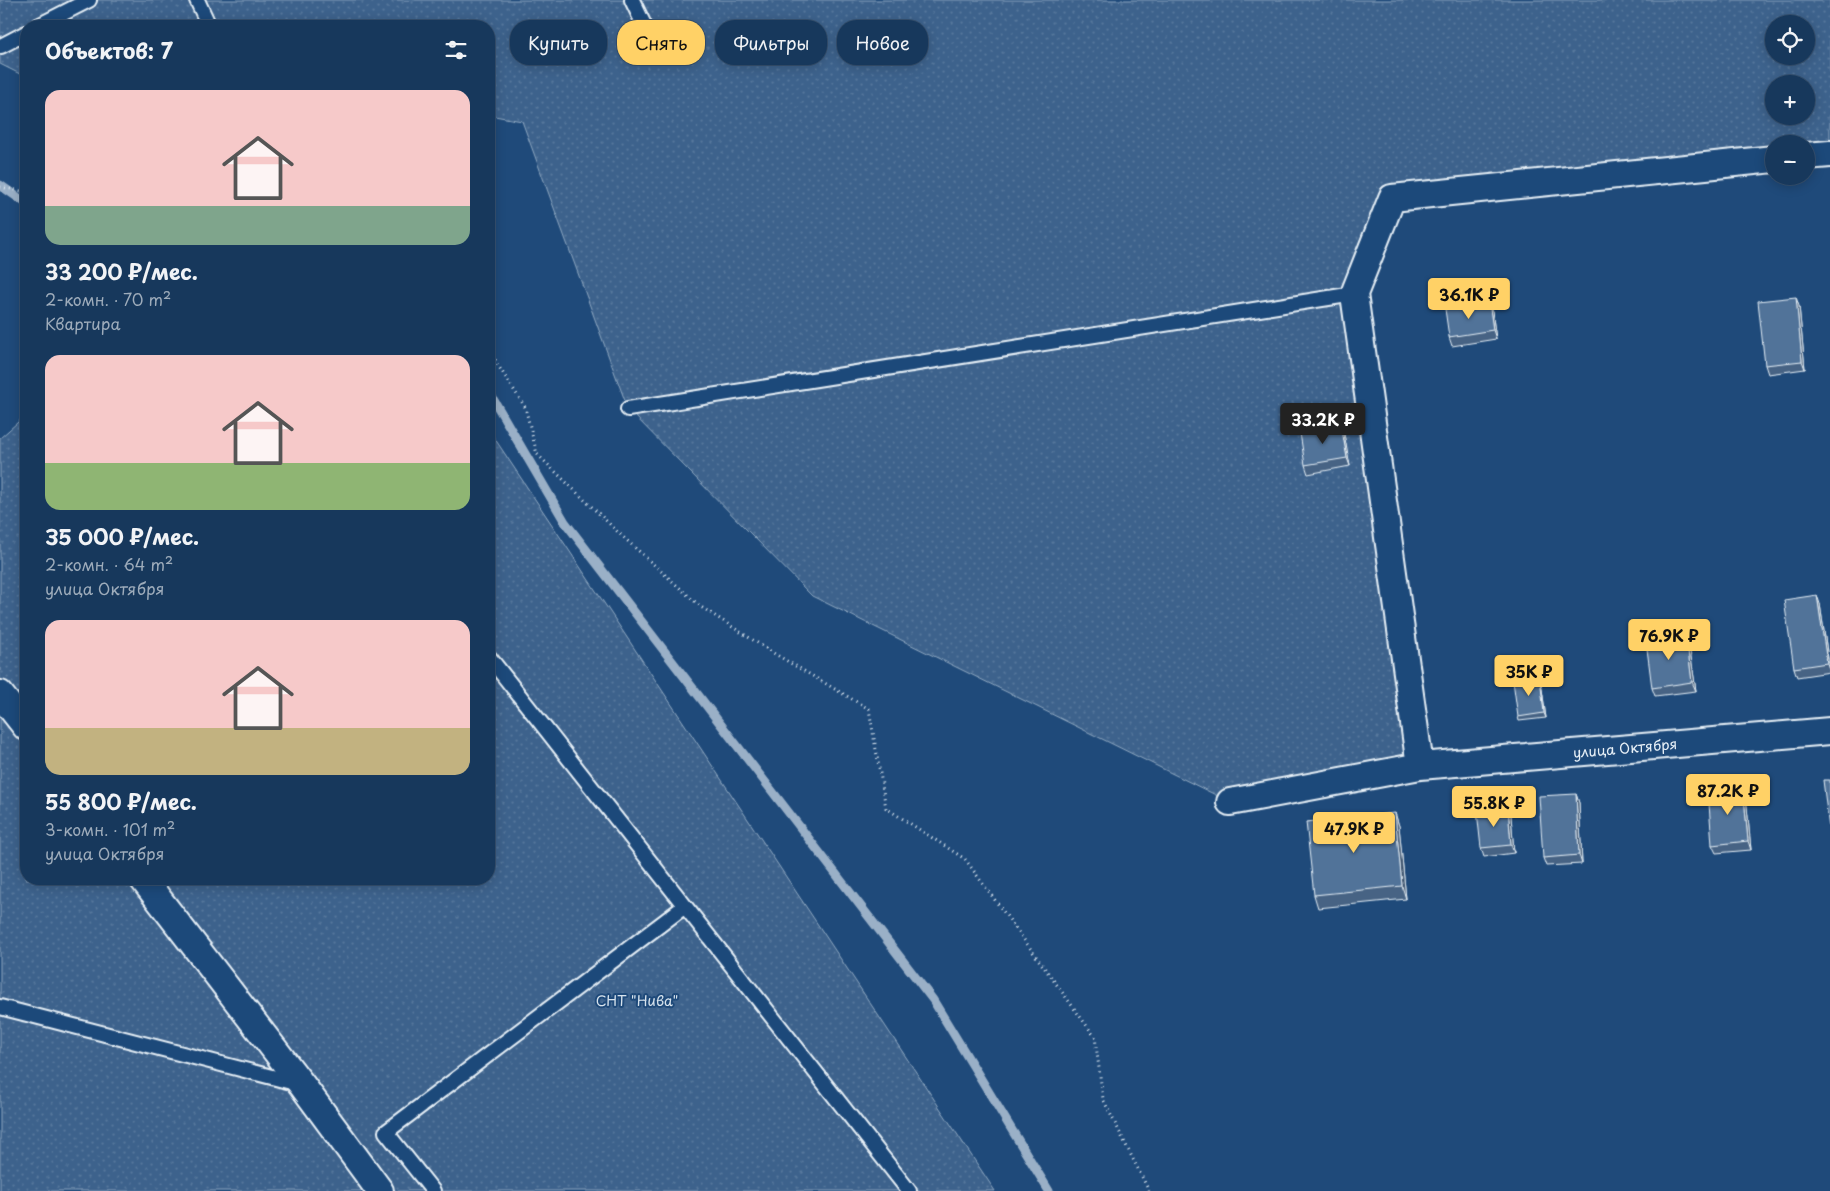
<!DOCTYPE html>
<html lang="ru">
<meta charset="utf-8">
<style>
:root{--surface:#17385c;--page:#203f62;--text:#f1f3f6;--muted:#9eacbb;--line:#365272;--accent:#ffd166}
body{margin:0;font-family:"Playpen Sans",sans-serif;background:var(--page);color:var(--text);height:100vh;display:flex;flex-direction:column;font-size:19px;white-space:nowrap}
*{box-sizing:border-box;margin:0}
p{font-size:16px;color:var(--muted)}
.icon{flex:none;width:28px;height:28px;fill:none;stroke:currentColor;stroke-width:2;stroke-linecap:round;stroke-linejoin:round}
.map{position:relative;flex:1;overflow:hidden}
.sheet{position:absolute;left:20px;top:20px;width:475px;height:865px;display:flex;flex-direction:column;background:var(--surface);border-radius:20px;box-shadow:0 2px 12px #0003,0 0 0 1px var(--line)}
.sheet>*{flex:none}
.banner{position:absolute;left:510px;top:20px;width:475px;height:45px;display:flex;gap:10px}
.fabs{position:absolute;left:1765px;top:15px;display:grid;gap:10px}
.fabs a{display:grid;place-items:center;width:50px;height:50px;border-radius:50%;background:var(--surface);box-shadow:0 2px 12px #0003,0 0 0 1px var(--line);font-size:25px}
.price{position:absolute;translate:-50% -42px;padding:0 11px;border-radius:5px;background:var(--accent);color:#111;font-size:16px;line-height:32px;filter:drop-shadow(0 1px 2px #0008)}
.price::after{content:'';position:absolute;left:50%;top:30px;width:15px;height:11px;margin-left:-8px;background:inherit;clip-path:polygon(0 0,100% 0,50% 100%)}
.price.active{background:#222;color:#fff}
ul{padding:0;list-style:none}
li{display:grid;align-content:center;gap:10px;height:265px;padding:0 25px}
li span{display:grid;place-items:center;height:155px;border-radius:15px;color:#555}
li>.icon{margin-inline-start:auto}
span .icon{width:90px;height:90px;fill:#fffc;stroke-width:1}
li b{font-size:21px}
h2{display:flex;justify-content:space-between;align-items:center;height:60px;padding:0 25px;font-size:21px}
.tag{padding:0 18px;border-radius:20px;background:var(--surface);box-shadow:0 2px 12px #0003,0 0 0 1px var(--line);font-size:18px;line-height:45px}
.tag.active{background:var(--accent);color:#111}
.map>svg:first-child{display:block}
.green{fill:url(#green-dots);stroke:#92aac2;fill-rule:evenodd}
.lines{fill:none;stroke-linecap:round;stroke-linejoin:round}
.stream{stroke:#9ab0c7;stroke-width:9}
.lane-casing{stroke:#e8f1f8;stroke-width:18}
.street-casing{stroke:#e8f1f8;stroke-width:30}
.path{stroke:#e8f1f8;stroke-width:3;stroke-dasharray:1 4;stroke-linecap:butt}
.lane{stroke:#1f4a7a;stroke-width:14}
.street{stroke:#1f4a7a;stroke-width:26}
.wall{fill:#466384;stroke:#e8f1f8}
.shaded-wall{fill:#39506b;stroke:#e8f1f8}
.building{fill:#517399;stroke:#e8f1f8}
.labels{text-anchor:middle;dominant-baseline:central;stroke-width:4;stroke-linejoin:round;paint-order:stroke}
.street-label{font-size:14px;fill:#e8f1f8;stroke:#1f4a7a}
.park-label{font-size:14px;fill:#d7e3ed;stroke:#1f4a7a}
</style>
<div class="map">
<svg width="1830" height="1191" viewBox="0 0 1830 1191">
<defs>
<pattern id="green-dots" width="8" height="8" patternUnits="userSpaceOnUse" patternTransform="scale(1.25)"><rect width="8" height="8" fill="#3c628c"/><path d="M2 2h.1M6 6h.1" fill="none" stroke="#58799d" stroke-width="1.8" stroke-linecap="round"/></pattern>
</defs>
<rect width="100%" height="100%" fill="#1f4a7a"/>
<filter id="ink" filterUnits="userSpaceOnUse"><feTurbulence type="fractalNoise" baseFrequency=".02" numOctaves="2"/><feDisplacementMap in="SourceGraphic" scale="10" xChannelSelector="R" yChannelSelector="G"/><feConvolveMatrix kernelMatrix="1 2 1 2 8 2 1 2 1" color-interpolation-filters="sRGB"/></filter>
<g filter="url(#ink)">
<path class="green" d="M0 0H1830V154L1806 144H1774V159L1392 198 1354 294 1420 766 1230 802 812 596 628 409 522 121 489 115V26H26V77L0 64ZM1774 24H1806V56H1774ZM1774 84H1806V116H1774Z
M26 415V879H489V430L995 1191H0V438Z"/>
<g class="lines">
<path class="stream" d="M0 185 26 203
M489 392 565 522 933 1000 1049 1191"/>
<defs>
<path id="lane" d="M197 0 209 26
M632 0 644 25
M38 26 89 0
M1 46 26 33
M628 409 1354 294
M489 657 909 1191
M0 1007 299 1084
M433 1191 386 1132 685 906"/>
<path id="street" d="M1806 156 1830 154
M0 694 26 727
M1420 766 1354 294 1392 198 1774 159
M1230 802 1420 766 1830 731
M143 879 302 1085 380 1191"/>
</defs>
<use href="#lane" class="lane-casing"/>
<use href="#street" class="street-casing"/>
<path class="path" d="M0 187 26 192
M489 346 497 364 525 407 537 454 622 536 701 607 775 654 869 709 886 808 965 859 1095 1037 1103 1099 1149 1191"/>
<use href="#lane" class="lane"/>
<use href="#street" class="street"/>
</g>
<path class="wall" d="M1799 306 1805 369 1768 374 1765 365Z
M1492 311 1496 339 1452 346 1449 337Z
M1344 434 1350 466 1308 474 1305 465Z
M1820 604 1830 672 1797 677 1794 668Z
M1686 635 1689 644 1696 691 1655 696 1652 688Z
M1541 682 1546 718 1519 721 1518 717Z
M1743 787 1746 796 1751 850 1716 853 1712 845Z
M1576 794 1579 803 1582 864 1546 866 1543 858Z
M1508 808 1511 816 1514 853 1484 857 1481 848Z
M1395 813 1399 826 1406 899 1318 908 1314 895Z"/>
<path class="shaded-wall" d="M1796 297 1799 306 1805 369 1802 361Z
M1489 302 1492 311 1496 339 1493 330Z
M1341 425 1344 434 1350 466 1347 458Z
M1817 595 1820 604 1830 672 1827 663Z
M1686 635 1689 644 1696 691 1692 682Z
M1540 678 1541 682 1546 718 1544 713Z
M1743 787 1746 796 1751 850 1748 841Z
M1576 794 1579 803 1582 864 1579 855Z
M1508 808 1511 816 1514 853 1511 845Z
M1395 813 1399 826 1406 899 1402 886Z"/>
<path class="building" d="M1796 297 1802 361 1765 365 1758 301Z
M1489 302 1493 330 1449 337 1445 309Z
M1341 425 1347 458 1305 465 1300 433Z
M1817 595 1827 663 1794 668 1784 600Z
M1686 635 1692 682 1652 688 1646 641Z
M1540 678 1544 713 1518 717 1513 681Z
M1823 780H1830V837Z
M1743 787 1748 841 1712 845 1708 790Z
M1576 794 1579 855 1543 858 1539 796Z
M1508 808 1511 845 1481 848 1477 811Z
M1395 813 1402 886 1314 895 1306 822Z"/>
</g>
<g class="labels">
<g class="street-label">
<text transform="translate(1625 748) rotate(-5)">улица Октября</text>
</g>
<g class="park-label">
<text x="637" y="1000">СНТ "Нива"</text>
</g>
</g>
</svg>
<div class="fabs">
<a><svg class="icon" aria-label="locate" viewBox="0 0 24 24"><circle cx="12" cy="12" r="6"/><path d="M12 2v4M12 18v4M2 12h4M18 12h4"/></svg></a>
<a>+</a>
<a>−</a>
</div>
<b class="price" style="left:1469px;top:320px">36.1K ₽</b>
<b class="price active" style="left:1323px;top:445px">33.2K ₽</b>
<b class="price" style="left:1669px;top:661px">76.9K ₽</b>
<b class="price" style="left:1529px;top:697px">35K ₽</b>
<b class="price" style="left:1728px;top:816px">87.2K ₽</b>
<b class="price" style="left:1494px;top:828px">55.8K ₽</b>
<b class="price" style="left:1354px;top:854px">47.9K ₽</b>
<div class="banner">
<a class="tag">Купить</a>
<a class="tag active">Снять</a>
<a class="tag">Фильтры</a>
<a class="tag">Новое</a>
</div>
<section class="sheet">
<h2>Объектов: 7<svg class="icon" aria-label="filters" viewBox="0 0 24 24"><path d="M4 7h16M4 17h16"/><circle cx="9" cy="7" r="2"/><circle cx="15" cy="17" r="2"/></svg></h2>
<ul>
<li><span style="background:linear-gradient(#f6c9c9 75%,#7fa58c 0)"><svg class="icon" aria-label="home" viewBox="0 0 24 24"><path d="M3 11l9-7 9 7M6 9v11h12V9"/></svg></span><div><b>33 200 ₽/мес.</b><p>2-комн. · 70 m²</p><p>Квартира</p></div></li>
<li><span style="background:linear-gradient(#f6c9c9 70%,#8fb573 0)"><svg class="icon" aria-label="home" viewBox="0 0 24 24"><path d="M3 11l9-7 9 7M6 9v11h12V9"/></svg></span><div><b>35 000 ₽/мес.</b><p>2-комн. · 64 m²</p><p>улица Октября</p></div></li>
<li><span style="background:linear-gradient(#f6c9c9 70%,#c2b280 0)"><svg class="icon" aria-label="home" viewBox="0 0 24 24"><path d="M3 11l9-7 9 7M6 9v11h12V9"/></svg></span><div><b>55 800 ₽/мес.</b><p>3-комн. · 101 m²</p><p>улица Октября</p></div></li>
</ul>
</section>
</div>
